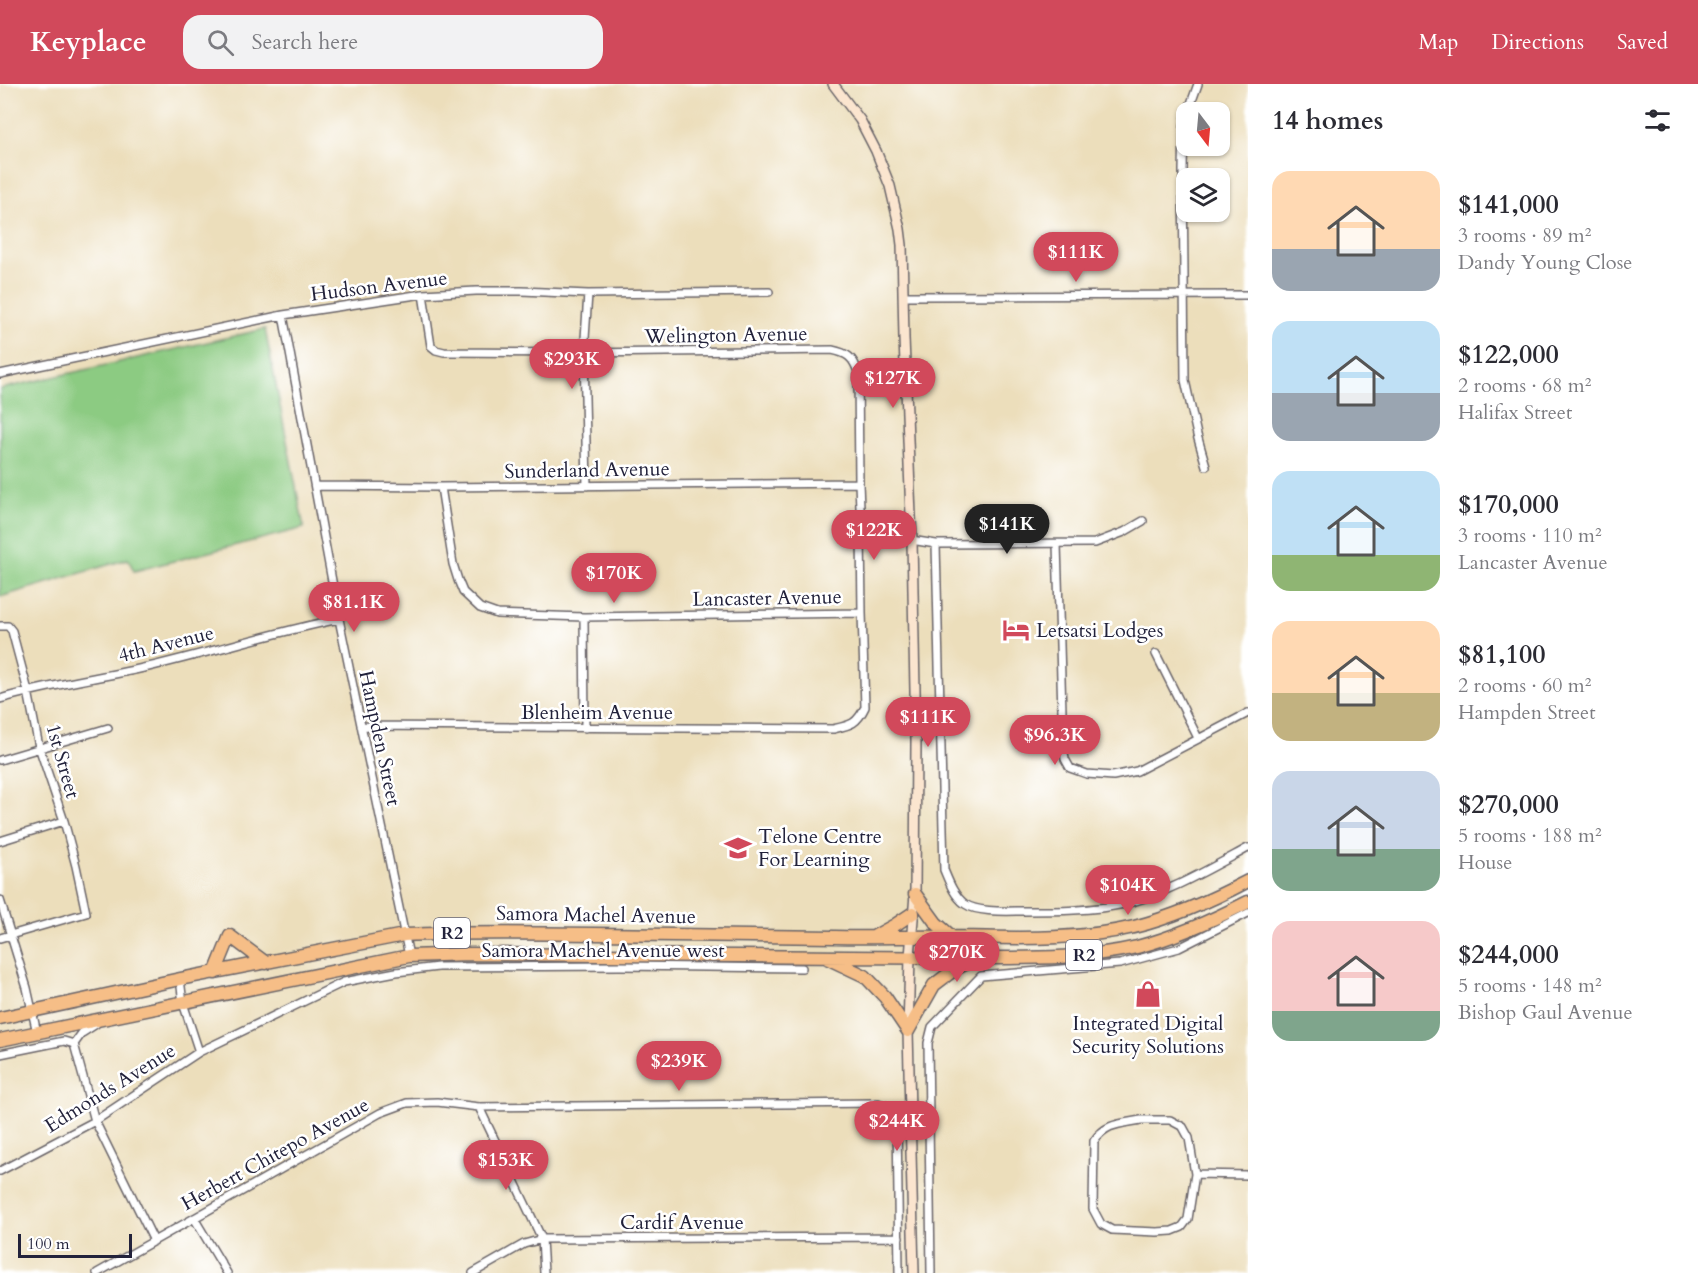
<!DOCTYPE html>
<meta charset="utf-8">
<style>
:root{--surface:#fff;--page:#f2f2f3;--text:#2b2b33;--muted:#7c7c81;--accent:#d1495b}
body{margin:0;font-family:Cardo,serif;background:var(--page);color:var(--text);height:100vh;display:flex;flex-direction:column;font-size:22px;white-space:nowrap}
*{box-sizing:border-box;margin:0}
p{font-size:20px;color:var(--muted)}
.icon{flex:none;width:33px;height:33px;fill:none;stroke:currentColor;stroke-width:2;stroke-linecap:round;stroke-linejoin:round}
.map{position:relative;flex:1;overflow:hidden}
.side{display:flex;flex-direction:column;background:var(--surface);width:450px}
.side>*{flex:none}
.needle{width:39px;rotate:164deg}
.controls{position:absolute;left:1176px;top:18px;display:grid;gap:12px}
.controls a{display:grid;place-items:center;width:54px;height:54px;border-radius:12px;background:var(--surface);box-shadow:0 2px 4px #0004;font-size:30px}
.scale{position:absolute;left:18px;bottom:15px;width:114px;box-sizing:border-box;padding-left:6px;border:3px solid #22223b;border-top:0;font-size:16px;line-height:21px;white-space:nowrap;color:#22223b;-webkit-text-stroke:4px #fff;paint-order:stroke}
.price{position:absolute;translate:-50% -51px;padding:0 14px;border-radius:21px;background:var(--accent);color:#fff;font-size:20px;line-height:39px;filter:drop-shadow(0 2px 3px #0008)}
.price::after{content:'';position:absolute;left:50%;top:36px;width:18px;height:14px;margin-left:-9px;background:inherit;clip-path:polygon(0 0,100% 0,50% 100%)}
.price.on{background:#222;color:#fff}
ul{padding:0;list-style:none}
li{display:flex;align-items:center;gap:18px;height:150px;padding:0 24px}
li span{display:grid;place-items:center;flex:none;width:168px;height:120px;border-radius:18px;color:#555}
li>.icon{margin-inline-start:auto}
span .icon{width:72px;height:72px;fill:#fffc;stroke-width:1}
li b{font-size:26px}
h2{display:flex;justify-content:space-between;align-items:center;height:72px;padding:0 24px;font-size:26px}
header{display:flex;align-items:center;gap:36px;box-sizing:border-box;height:84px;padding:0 30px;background:var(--accent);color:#fff}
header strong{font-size:28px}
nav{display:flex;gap:33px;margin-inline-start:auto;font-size:21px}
.search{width:420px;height:54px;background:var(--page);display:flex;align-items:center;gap:15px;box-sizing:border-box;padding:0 21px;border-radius:18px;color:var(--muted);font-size:22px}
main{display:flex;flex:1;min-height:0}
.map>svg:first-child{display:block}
.green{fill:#8ccb82;stroke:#57765e;stroke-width:1.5}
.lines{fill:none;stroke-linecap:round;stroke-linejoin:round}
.street-casing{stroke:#696468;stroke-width:10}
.secondary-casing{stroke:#696468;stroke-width:12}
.highway-casing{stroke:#696468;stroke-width:15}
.street{stroke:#fff;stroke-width:7}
.secondary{stroke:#fbe5cf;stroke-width:9}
.highway{stroke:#f6be87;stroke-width:12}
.labels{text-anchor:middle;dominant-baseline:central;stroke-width:5;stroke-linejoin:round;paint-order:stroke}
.shield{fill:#fff;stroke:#646476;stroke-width:1.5}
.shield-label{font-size:18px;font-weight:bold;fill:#22223b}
.street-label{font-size:20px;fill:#22223b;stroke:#fff}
.poi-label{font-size:20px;fill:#22223b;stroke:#fff;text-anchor:start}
</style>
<header>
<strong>Keyplace</strong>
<div class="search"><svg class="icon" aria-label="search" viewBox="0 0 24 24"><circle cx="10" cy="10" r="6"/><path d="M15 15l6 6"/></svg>Search here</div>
<nav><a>Map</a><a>Directions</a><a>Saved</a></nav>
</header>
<main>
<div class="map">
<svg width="1248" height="1189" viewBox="0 0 1248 1189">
<rect width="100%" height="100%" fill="#fff"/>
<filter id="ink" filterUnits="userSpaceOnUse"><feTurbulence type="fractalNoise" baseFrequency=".0167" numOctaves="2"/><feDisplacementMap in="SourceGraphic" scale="12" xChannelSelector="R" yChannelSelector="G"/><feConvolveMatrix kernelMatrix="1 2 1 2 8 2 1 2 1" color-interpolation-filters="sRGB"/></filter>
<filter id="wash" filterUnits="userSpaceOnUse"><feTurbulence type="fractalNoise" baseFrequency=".008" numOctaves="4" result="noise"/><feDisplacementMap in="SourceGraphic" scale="24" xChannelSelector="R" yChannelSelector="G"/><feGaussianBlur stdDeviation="1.35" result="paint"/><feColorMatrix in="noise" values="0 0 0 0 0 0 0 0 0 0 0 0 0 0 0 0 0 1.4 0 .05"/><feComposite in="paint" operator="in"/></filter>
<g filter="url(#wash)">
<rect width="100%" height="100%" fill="#ecdebb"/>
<path class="green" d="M265 245 304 444 134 487 128 475 0 513V305Z"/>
</g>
<g filter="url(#ink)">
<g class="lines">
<defs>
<path id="street" d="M1188 28 1198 0
M1186 32 1184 44 1183 86 1185 296 1197 351 1206 382
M904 212 1248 211
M283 231 339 535 409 872
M0 290 283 231 423 210 476 207H522L588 210 769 208
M315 402 441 403 859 399
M587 402 584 269 588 210
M441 403 453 480 458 496 463 508 480 524 497 530 584 533 862 529
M861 448 936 460 1095 459 1124 448 1143 437
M936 460 944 786C949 798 954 812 965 820 978 829 1008 827 1023 827 1057 827 1091 827 1124 820 1165 811 1211 784 1248 764
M1057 460 1063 662 1065 675 1070 684 1087 690 1113 692 1137 687 1248 629
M584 533 585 644
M0 542H8L12 547 28 607 39 663 64 737 76 782 86 829 0 854
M1156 570 1198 654
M0 615C48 601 99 594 148 583 212 568 275 548 339 535
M361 642 833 645C851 641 857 640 865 623L862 529 861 448 859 399 858 288C853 273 847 269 832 266L584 269 444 268 436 266 431 262 423 210
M0 676 108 644
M0 757 64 737
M0 816 27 904 37 949
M180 895 183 919 199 968
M74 960 82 949 96 940
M0 970 64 957 74 960 95 1037 154 1157
M479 1023 542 1155 544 1189
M1141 1036H1170L1183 1043 1189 1054 1195 1090 1188 1135 1182 1143 1172 1147 1157 1148 1112 1146 1101 1140 1093 1125 1094 1057C1106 1039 1120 1040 1141 1036Z
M0 1087 95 1037 199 968 344 898 396 888 438 883 620 882 802 884
M1195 1090 1248 1091
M194 1134 227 1189
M97 1189 380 1029 407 1019 437 1018 479 1023 878 1019 892 1024 897 1035 899 1189
M473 1189 524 1160 542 1155 899 1153
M931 1189 928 959 932 943 981 892 1120 880 1179 864 1248 829"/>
<path id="secondary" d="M833 0 860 36 876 67 890 102 900 145 902 161 904 254 912 457 916 656 915 810 910 873 908 947 914 1189"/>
<path id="highway" d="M915 810 936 839 952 853
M875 852 895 841 913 829
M827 874 865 892 885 913 908 947 934 901 955 885 973 876
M215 889 230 852 266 879
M0 934 180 895 404 851C467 848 531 849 595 850 675 851 755 852 835 853 875 854 914 852 954 853 1014 854 1075 857 1134 843 1174 833 1212 816 1248 797
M0 956 409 872 470 870 977 874C1030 874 1085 875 1137 863 1176 853 1213 836 1248 818"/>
</defs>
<use href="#street" class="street-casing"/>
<use href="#secondary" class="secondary-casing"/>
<use href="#highway" class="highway-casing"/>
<use href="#street" class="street"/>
<use href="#secondary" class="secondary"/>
<use href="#highway" class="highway"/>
</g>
</g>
<defs>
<symbol id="hotel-bare" viewBox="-9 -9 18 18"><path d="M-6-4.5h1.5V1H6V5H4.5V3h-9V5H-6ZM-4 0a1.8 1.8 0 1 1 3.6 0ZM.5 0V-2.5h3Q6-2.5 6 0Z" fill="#d1495b" stroke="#fff" stroke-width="2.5" paint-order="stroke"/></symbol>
<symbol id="university-bare" viewBox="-9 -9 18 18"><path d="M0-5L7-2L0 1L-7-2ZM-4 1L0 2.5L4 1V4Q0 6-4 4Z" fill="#d1495b" stroke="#fff" stroke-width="2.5" paint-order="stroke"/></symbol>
<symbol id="shop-bare" viewBox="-9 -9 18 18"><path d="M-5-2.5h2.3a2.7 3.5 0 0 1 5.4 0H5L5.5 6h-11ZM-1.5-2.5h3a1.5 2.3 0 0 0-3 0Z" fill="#d1495b" stroke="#fff" stroke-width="2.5" paint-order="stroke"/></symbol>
</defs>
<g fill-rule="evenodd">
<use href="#hotel-bare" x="997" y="527" width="38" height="38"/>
<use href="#university-bare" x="719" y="745" width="38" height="38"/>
<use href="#shop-bare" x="1129" y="891" width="38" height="38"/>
</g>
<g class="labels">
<g class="shield">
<rect x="434" y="834" width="36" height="30" rx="4.5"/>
<rect x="1066" y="856" width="36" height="30" rx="4.5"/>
</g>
<g class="shield-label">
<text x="452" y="849">R2</text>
<text x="1084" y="871">R2</text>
</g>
<g class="street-label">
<text transform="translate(379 202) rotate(-7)">Hudson Avenue</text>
<text transform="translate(726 251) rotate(-1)">Welington Avenue</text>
<text transform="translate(587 386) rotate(-1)">Sunderland Avenue</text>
<text transform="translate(767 514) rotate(-1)">Lancaster Avenue</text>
<text transform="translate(166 560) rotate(-14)">4th Avenue</text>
<text x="597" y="628">Blenheim Avenue</text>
<text transform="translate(380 654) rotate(78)">Hampden Street</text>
<text transform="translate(63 677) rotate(74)">1st Street</text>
<text transform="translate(596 831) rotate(1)">Samora Machel Avenue</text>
<text x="603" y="866">Samora Machel Avenue west</text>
<text transform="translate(110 1004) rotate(-32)">Edmonds Avenue</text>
<text transform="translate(275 1070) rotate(-29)">Herbert Chitepo Avenue</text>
<text x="682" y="1138">Cardif Avenue</text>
</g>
<g class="poi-label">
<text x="1036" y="546">Letsatsi Lodges</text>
<text x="758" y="752">Telone Centre<tspan x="758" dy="23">For Learning</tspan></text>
<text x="1148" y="939" text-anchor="middle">Integrated Digital<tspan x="1148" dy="23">Security Solutions</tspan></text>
</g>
</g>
</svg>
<div class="controls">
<a><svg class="needle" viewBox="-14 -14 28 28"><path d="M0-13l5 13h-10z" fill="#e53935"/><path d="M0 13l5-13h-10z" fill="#7c7c81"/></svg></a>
<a><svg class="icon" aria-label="layers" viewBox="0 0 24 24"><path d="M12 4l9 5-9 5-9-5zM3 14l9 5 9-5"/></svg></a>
</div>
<div class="scale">100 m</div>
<b class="price" style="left:1076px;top:199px">$111K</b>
<b class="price" style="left:572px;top:306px">$293K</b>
<b class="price" style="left:893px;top:325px">$127K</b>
<b class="price on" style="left:1007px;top:471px">$141K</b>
<b class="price" style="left:874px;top:477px">$122K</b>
<b class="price" style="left:614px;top:520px">$170K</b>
<b class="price" style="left:354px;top:549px">$81.1K</b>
<b class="price" style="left:928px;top:664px">$111K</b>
<b class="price" style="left:1055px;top:682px">$96.3K</b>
<b class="price" style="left:1128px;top:832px">$104K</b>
<b class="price" style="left:957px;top:899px">$270K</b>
<b class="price" style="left:679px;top:1008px">$239K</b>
<b class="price" style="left:897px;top:1068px">$244K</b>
<b class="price" style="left:506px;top:1107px">$153K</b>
</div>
<section class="side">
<h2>14 homes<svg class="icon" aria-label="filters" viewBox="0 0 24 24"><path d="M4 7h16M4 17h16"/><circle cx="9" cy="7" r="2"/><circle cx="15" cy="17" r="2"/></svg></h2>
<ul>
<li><span style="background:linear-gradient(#ffd9b3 65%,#9aa5b1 0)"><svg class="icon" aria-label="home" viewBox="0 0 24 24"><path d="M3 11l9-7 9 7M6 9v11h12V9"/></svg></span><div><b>$141,000</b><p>3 rooms · 89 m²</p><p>Dandy Young Close</p></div></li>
<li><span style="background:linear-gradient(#bfe0f5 60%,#9aa5b1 0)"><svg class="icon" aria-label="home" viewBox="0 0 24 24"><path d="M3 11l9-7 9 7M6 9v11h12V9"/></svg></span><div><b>$122,000</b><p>2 rooms · 68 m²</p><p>Halifax Street</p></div></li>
<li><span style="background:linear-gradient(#bfe0f5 70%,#8fb573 0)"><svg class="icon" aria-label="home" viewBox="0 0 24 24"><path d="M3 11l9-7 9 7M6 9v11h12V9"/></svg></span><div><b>$170,000</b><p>3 rooms · 110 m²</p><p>Lancaster Avenue</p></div></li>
<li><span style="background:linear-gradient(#ffd9b3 60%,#c2b280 0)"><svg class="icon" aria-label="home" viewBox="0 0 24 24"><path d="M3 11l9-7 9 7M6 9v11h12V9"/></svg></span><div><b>$81,100</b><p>2 rooms · 60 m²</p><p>Hampden Street</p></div></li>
<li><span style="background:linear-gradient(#c9d6e8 65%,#7fa58c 0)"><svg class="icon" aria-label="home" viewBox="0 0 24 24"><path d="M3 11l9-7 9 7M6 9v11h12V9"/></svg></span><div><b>$270,000</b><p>5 rooms · 188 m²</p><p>House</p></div></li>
<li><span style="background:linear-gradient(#f6c9c9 75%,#7fa58c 0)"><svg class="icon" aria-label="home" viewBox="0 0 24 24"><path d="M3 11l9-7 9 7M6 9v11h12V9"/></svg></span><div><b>$244,000</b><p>5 rooms · 148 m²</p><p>Bishop Gaul Avenue</p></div></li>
</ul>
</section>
</main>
